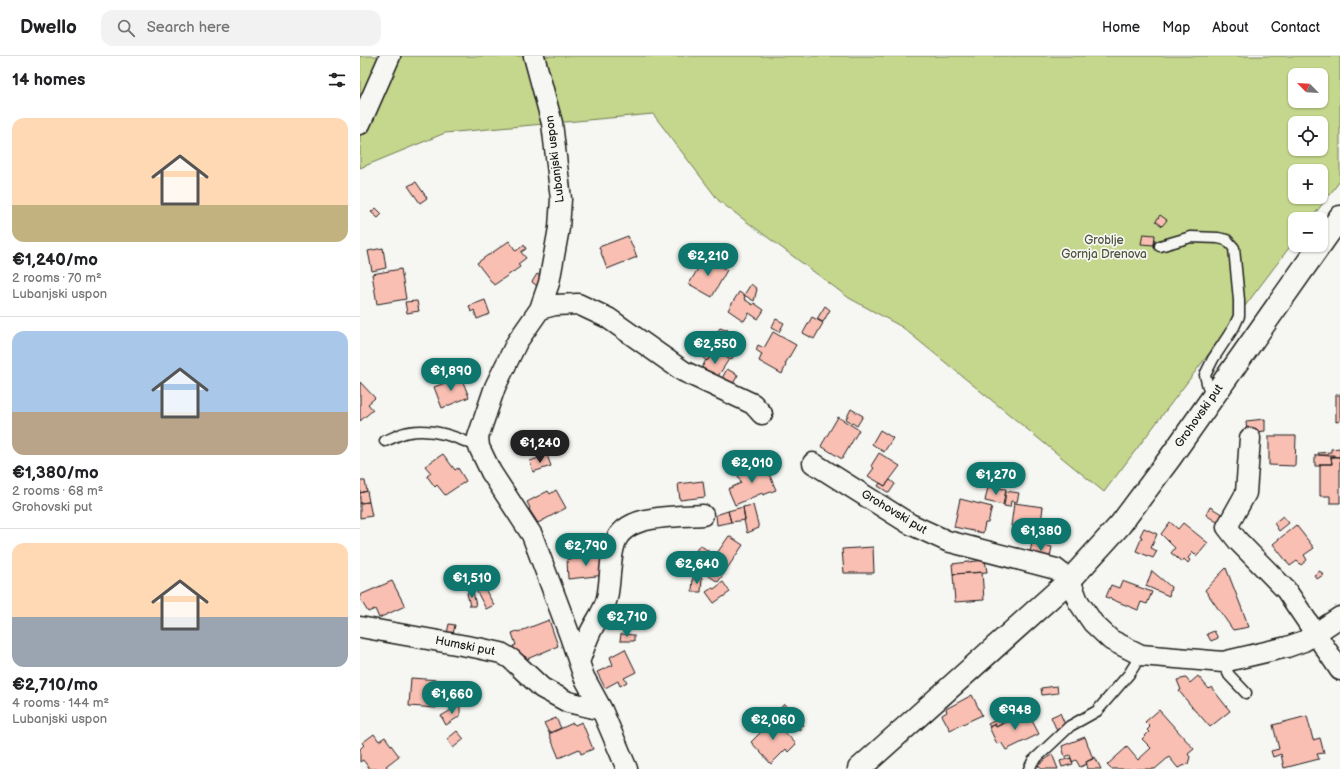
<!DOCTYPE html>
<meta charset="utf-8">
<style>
:root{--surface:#fff;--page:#f2f2f2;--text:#202124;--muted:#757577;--line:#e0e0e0;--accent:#0f766e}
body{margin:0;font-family:"Balsamiq Sans",sans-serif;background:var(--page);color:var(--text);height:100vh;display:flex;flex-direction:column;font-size:15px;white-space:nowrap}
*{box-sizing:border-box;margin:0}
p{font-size:13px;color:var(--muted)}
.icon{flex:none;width:22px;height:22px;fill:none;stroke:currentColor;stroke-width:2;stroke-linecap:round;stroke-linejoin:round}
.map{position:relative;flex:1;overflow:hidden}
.panel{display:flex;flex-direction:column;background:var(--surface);width:360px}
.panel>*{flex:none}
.needle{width:26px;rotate:294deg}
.buttons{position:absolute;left:928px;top:12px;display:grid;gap:8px}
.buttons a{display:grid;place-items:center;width:40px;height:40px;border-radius:8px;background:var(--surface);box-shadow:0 1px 3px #0004;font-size:20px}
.price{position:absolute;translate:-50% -34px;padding:0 9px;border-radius:14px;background:var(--accent);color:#fff;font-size:13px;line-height:26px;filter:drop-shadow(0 1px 2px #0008)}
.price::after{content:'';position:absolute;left:50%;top:24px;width:12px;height:9px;margin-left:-6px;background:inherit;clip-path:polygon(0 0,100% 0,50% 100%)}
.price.active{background:#222;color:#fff}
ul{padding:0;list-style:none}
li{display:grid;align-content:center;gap:8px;height:212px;padding:0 12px}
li+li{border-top:1px solid var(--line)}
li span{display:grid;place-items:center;height:124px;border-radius:12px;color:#555}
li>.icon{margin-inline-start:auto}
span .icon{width:72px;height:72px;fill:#fffc;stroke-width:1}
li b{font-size:17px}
h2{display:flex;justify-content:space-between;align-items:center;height:48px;padding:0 12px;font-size:17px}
header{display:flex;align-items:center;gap:24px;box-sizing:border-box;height:56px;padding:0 20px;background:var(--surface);border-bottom:1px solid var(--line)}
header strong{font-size:19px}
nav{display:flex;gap:22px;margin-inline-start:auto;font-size:14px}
.search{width:280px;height:36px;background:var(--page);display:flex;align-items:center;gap:10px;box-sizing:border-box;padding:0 14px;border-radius:12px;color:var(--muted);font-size:15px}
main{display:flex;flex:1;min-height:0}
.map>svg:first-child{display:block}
.green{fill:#c4d78c;stroke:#707a54;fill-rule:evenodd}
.building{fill:#fabfb3;stroke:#1c1c1c}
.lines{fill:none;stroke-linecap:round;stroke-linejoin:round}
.service-casing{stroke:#1c1c1c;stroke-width:13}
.minor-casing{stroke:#1c1c1c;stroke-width:23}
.secondary-casing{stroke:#1c1c1c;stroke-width:25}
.service{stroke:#f6f6f2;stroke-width:10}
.minor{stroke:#f6f6f2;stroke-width:20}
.secondary{stroke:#f6f6f2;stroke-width:22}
.labels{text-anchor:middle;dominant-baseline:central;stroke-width:3.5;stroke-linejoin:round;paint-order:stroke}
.street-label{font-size:12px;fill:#1c1c1c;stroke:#f6f6f2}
.park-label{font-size:12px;fill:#4e543e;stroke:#f6f6f2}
</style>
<header>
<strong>Dwello</strong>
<div class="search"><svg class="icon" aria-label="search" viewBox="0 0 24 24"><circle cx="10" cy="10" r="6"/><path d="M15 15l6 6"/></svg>Search here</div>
<nav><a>Home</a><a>Map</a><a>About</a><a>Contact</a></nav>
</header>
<main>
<section class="panel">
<h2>14 homes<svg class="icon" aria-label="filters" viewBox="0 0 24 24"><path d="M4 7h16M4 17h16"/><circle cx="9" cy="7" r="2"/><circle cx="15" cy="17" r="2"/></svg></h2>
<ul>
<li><span style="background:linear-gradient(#ffd9b3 70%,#c2b280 0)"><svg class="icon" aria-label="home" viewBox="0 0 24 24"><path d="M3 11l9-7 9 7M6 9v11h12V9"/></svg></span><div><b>€1,240/mo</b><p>2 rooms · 70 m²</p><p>Lubanjski uspon</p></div></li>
<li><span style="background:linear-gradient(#a9c7e8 65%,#b9a48a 0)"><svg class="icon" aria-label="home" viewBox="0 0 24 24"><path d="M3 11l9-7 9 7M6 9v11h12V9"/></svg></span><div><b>€1,380/mo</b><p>2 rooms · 68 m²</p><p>Grohovski put</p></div></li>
<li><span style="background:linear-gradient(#ffd9b3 60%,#9aa5b1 0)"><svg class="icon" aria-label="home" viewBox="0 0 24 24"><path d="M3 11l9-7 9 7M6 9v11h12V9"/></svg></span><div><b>€2,710/mo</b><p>4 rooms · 144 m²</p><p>Lubanjski uspon</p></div></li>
</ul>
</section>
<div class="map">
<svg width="980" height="713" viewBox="0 0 980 713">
<rect width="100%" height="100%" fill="#f6f6f2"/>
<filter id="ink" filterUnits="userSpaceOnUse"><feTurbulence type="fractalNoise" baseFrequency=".025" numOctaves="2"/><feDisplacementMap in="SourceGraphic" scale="8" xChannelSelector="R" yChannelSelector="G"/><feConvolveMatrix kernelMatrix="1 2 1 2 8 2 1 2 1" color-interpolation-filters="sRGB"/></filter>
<g filter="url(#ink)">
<path class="green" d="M0 0H980V125L951 163H935V184L744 436 542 271 489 242 359 145 293 58 85 77 0 112ZM935 19H961V45H935ZM935 67H961V93H935ZM935 115H961V141H935Z"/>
<path class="building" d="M56 126 67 142 60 147 48 130Z
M16 152 22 158 18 162 11 156Z
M800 159 807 164 802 170 796 165Z
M783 178 795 179 794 189 781 188Z
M268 180 277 201 247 213 239 191Z
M149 185 156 195 164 189 166 193 161 196 166 202 158 208 160 211 134 229 117 207 128 199H129Z
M23 192 26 212 12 215 8 195Z
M344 202 367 214 352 241 329 228Z
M41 213 46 243 17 248 12 218Z
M177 218 183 222 177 230 172 226Z
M391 228 397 233 394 245 384 239Z
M379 236 385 240 384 243 393 249 394 247 404 254 398 263 389 257 384 265 368 254Z
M125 244 130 258 117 263 114 254 111 256 109 250Z
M57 245 59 255 47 257 45 246Z
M465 250 470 254 463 266 457 263Z
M452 261 463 267 454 283 443 277Z
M416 263 424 267 419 276 411 272Z
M360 272 365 274 367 273 369 278 383 286 371 304 363 299 365 297 359 293 358 296 353 292 350 295 344 291 353 275 356 277Z
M413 276 436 289 425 308 426 309 422 318 399 305 402 298 396 294 398 289 404 292Z
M344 291 350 295 353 292 355 294 347 305 338 298Z
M359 293 365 297 363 299 369 303 355 325 340 315 346 304 347 305 355 294 358 296Z
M367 313 378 319 371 331 360 326Z
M101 321 109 341 82 352 74 331Z
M0 326 15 342 8 348 13 354 0 365Z
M976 339H980V365L976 366Z
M491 353 503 360 497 370 486 363Z
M478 361 499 374 482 403 461 390Z
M905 363V375L887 377 886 365Z
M520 374 533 382 524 396 512 388Z
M909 380H936L935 410 909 409Z
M980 392V401L959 399 958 397 971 396V393Z
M519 397 540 410 525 430 508 420 514 412 511 410Z
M83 398 95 414 98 412 106 425 85 439 77 429 75 431 67 420 71 417 65 410Z
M187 399 191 410 173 416 170 405Z
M955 399H974V401H971L972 408H960V410H955Z
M971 401H980V447H970V440H960V408H972Z
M404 406 416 434 403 439 402 437 375 449 368 433 381 427 377 417Z
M530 424 535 428 529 437 518 430 520 427 525 430Z
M0 425H5L7 435 0 437Z
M343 425 345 441 320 444 318 428Z
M628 431 646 433 643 449 625 445Z
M196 434 206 452 178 467 169 453 170 452 167 446 188 435 190 438Z
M7 435 9 446 0 447V437Z
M646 435 659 437 657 446 651 445 650 451 644 450Z
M600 443 632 451 628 467H625L623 477 594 471Z
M9 446 12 460 0 462V447Z
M654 447 683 451 680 474 668 472 667 477 658 476V471L651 470Z
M393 449 399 472 387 477 384 464H385L383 451Z
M383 451 385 464 371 466 368 455Z
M850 451 865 460 860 468 846 459Z
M368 455 371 466 357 469 356 459Z
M923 460 929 467 919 475 914 467Z
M810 466 818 473 823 467 848 487 837 500 833 496 828 502 830 504 828 507 824 503 822 506 811 497 815 492 801 478Z
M936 469 954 492 944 499 947 504 941 509 937 505 930 510 913 488Z
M784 472 797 478 791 492 797 495 793 502 776 495 782 481 780 480Z
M369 480 383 489 358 526 328 506 340 489 355 500Z
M224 482 227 492 216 495 214 485Z
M672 487 692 491 689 506 669 501Z
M230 491 233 501 209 503 207 497Z
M513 491 514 517H484L482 493Z
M244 500 246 519 208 523 207 503Z
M625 504 627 516 593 518 592 508Z
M866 512 889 571 873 574 845 534Z
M792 515 811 531 809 540 786 530Z
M960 515 963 519 957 523 954 519Z
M622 516 624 544 595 546 593 518Z
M333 521 342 522 341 536H332Z
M32 525 45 550 19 562 15 553 8 556 0 543V539Z
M762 525 792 536 787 548 781 546 778 554 746 541 751 529 759 532Z
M363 526 370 536 354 547 346 536 352 532 354 533Z
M122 528 134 549 126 553 115 532Z
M113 535 116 550H110L107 537Z
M189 564 198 590 167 603 165 600 159 603 153 590 156 589 152 577 157 575 158 576Z
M89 568 95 569 92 583 86 582Z
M854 575 858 582 851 585 847 578Z
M261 578 274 579V585H260Z
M265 593 276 616 264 622 267 626 260 630 258 625 245 632 237 616 253 609 250 601Z
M838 620 849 633 851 631 870 655 850 671 837 656H836L819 635 821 634 817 624 826 622 830 627Z
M51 622 79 624 76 652 49 650Z
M697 630 698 637 682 639 681 632Z
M612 639 622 659 590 674 582 659 587 656 586 653Z
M424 648 444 669 439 674 419 654Z
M100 649V660L86 669 81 660Z
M799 654 834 693 828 698 830 701 828 708 818 712 809 701 795 713H751L747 709 767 691 778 704 791 692 782 683 789 676 787 674 790 671 785 666Z
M667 655 679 678 646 694 641 686 637 688 629 671 635 668 636 671Z
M700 657 707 673 698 677 691 661Z
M947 660 953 684 960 682 964 697 957 698 959 703 924 712 921 698 913 701 911 695 919 693 913 669Z
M414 661 425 671 423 674 436 688 428 696 426 693 411 708 391 686 405 672 404 671Z
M196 662 201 672 189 677 184 667Z
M640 662 642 668 636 671 635 668 630 671 628 668Z
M222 666 233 693 221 698 219 693 199 702 189 678 213 667 215 669Z
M97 675 104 683 93 692 87 683Z
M14 678 19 685 25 681 39 700 26 710 29 713H10L3 704 0 706V693L4 689 2 687Z
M725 681 733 703 726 706 727 708 720 711 716 704 712 706 710 699 705 701 702 690Z
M692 698 698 713H682L678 710Z
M735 701 741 713H728L726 706Z
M711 702 713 708 702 711 700 705Z"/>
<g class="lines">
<defs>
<path id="service" d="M800 190 831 181 858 182 867 184 874 192 879 244V260L874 271 853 303 845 319 851 343
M25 385C33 382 41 377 49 376 74 372 96 381 119 391
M863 606 869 619 886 637
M669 713 673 705 710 670 737 655 769 618 781 599"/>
<path id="minor" d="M174 0 192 67 201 143 199 172 189 227 180 253 157 286 135 331 118 381 119 391 131 416 172 479 210 580 224 621 242 654 267 713
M0 68 30 0
M180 253 195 249 218 248 248 262 323 315 393 348 402 358
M890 382 886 437 867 471 878 485 926 534 980 614
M453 407 550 468 587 485 696 513 710 524 718 545 733 567 751 584 781 599 863 606 927 591 944 585 980 561
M0 571 118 592 141 597 151 603 182 632 208 646 242 654
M219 606C223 596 226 585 231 575 237 563 244 555 247 542 251 524 249 505 255 487 265 457 317 461 343 459"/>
<path id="secondary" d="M961 188 980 161
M499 713 710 524 760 469 810 402 960 189"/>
</defs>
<use href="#service" class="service-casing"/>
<use href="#minor" class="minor-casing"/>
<use href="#secondary" class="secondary-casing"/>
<use href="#service" class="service"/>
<use href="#minor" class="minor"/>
<use href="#secondary" class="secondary"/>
</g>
</g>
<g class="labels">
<g class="street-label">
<text transform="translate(195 103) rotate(-97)">Lubanjski uspon</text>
<text transform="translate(839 360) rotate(-55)">Grohovski put</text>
<text transform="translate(534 456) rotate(31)">Grohovski put</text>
<text transform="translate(105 590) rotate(11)">Humski put</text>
</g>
<g class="park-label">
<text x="744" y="184">Groblje<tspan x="744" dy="14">Gornja Drenova</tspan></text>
</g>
</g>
</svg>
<div class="buttons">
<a><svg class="needle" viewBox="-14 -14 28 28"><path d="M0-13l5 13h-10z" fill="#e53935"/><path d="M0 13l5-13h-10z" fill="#757577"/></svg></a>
<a><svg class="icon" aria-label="locate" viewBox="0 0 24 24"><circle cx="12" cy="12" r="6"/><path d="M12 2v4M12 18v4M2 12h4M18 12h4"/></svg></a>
<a>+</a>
<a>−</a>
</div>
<b class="price" style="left:348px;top:221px">€2,210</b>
<b class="price" style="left:355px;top:309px">€2,550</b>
<b class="price" style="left:91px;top:336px">€1,890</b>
<b class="price active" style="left:180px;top:408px">€1,240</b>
<b class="price" style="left:392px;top:428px">€2,010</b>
<b class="price" style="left:636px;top:440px">€1,270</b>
<b class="price" style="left:681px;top:496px">€1,380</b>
<b class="price" style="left:226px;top:511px">€2,790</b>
<b class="price" style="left:337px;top:529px">€2,640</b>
<b class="price" style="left:112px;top:543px">€1,510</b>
<b class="price" style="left:267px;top:582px">€2,710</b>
<b class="price" style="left:92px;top:659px">€1,660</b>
<b class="price" style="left:655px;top:675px">€948</b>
<b class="price" style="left:413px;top:685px">€2,060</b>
</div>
</main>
